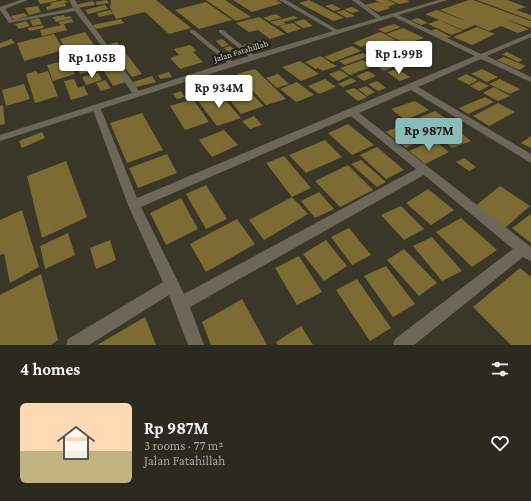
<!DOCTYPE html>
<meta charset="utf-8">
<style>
:root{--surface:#2c291e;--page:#343127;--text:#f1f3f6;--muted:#a6a6a4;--line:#48453c;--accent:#8bbbb9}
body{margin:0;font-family:"Crimson Pro",serif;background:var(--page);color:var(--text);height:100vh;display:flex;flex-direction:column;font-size:15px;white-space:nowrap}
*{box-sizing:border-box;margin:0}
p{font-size:13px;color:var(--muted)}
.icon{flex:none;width:22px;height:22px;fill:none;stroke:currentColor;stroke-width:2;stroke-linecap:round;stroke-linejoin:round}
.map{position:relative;height:345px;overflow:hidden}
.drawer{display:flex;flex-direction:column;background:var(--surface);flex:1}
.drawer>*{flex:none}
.price{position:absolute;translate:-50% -34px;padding:0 9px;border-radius:4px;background:#fff;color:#222;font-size:13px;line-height:26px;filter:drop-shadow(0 1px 2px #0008)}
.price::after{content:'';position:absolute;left:50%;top:24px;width:12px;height:9px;margin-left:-6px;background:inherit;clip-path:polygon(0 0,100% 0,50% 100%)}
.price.on{background:var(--accent);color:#111}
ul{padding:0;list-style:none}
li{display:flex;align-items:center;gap:12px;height:100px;padding:0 20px}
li+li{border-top:1px solid var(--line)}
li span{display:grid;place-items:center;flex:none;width:112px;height:80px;border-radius:6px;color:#555}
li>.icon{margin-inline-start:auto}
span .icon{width:48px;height:48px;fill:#fffc;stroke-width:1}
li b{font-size:17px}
h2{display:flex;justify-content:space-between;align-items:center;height:48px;padding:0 20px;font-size:17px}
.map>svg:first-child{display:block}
.building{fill:#7c6b33}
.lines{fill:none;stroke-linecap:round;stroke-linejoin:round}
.service{fill:#6c6758;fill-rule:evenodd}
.minor{fill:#6c6758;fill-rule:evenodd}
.tertiary{fill:#6c6758;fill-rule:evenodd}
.labels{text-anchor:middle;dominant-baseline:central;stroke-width:4;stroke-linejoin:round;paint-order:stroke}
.far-street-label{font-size:9px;fill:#dad7ce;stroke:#201e18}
</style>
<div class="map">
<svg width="531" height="345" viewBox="0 0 531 345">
<rect width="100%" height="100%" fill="#3b3728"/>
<path class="building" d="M38 0H56L57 1 40 4Z
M64 0 69 2 58 4 65 3 66 6 47 10 46 7 52 5 50 3Z
M107 0 109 3 97 5 95 2Z
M111 0H156L191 28 169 34 145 12 116 19 110 7Z
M206 0H225L251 17 236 21Z
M233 0H276L282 3 252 12Z
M309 0 344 18 333 21 299 3Z
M375 0H388L396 4 387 7 391 8 378 12 365 5 377 2 383 5Z
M390 0H407L410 2 399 4Z
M469 0H473L531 21V28L507 20 529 29 518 33 501 26 489 31 475 25 463 30 425 14 437 10 468 22 440 10Z
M477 0H507L526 7 516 10 531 15V20Z
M93 1 95 5 77 8 75 5Z
M206 2 232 20 199 29 175 10Z
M332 4 341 9 334 11 325 6Z
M105 5 108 9 88 14 85 10Z
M38 6 41 12 29 15 25 8Z
M352 7 360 11 352 13 344 9Z
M110 10 113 14 99 17 97 13Z
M344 10 355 16 347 18 336 12Z
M24 13 28 16 14 20 11 16Z
M276 14 282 18 269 21 263 18Z
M64 15 65 17 70 16 72 18 56 22 54 19 61 17 53 19V17Z
M294 16 298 18 284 22 286 24 277 26 270 22Z
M259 17 285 34 270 39 258 30 249 32 236 23Z
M39 18 42 24 33 26 30 20Z
M418 18 428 23 421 25 411 20Z
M71 19 74 22 64 24 67 30 42 36 40 30 61 25 58 22Z
M121 19 124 23 96 29 93 25Z
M304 19 313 26 303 28 294 22Z
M439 20 463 31 451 35 428 24Z
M26 21 30 26 19 29 15 24Z
M293 23 301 29 287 33 279 26Z
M394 24 401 27 385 33 378 29Z
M43 25 44 28 29 31 28 28Z
M477 27 495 34 472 45 453 37Z
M403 28 424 38 406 44 386 34Z
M436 29 451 37 445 38 430 31Z
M85 32 109 66 80 74 60 39Z
M380 32 396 40 383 45 371 39 376 42 361 47 353 43Z
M54 34 64 50 24 61 17 43Z
M11 39 15 43 0 48V43Z
M222 39 229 45 222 47 216 41Z
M265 39 268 42 246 48 243 45Z
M117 42 142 74 132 77 107 45Z
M401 42 414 49 398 55 384 48Z
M190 45 197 51 193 52 203 62 180 69 170 58 179 55 174 49Z
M372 45 383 52 387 50 401 59 395 61 389 58 383 60 364 48Z
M230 46 237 51 230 53 224 48Z
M352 46 361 51 333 62 324 57Z
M507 52 523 60 518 62 502 54Z
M363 53 369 56 345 65 339 61Z
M321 56 331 63 337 66 323 71 318 68 316 69 305 62Z
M376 57 393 67 384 71 367 60Z
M504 57 526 66 519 70 497 60Z
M67 60 75 74 53 81 47 65Z
M363 60 373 66 350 75 340 68Z
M300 61 319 74 301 81 282 67Z
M115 67 126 82 113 86 104 71Z
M255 69 286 99 266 105 237 74Z
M397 69 410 77 400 81 387 72Z
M482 69 498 77 487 82 471 74Z
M340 70 349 76 338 81 329 74Z
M36 71 38 74 48 71 58 96 35 103 26 74Z
M368 71 376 76 364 81 356 76Z
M169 72 172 77 160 79 158 75Z
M98 73 102 80 86 85 82 77Z
M278 74 289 84 277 88 266 78Z
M466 74 478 80 469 85 457 79Z
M152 76 156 82 136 87 133 82Z
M351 78 357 81 343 87 338 84Z
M74 79 78 88 84 86 88 95 71 100 64 81Z
M325 79 336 87 319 94 308 86Z
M500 79 520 89 510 94 489 84Z
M105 80 111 88 101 91 96 83Z
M377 81 386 88 378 91 368 84Z
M479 81 489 86 479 91 470 86Z
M297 82 314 95 296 102 280 89Z
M213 83 220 90 204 96 198 89Z
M24 84 30 99 6 106 2 90Z
M244 86 264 106 241 114 223 92Z
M366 86 375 92 367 96 358 89Z
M494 87 501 91 510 96 498 101 483 93Z
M354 88 367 97 358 101 345 91Z
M181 91 185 97 177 99 173 94Z
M219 93 241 118 217 126 197 100Z
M485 97 494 102 468 114 459 108Z
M193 99 209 122 185 130 170 106Z
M415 101 429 110 405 120 391 109Z
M498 103 515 112 489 126 473 116Z
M3 105 5 124 0 125V106Z
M435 111 454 124 430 135 411 121Z
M142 113 163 150 127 163 110 123Z
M254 116 262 125 250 129 242 121Z
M407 122 428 137 406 148 386 132Z
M348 124 374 145 352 155 328 133Z
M455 128 471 141 452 148 436 135Z
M224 130 238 145 212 157 199 140Z
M42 132 45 138 22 148 19 141Z
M531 136V148L521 143Z
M325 140 342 157 306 173 289 155Z
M434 140 449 152 425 164 409 151Z
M377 147 404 170 386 179 360 155Z
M167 154 177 173 138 188 129 168Z
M284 156 311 188 292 197 308 214 264 240 249 220 292 197 266 163Z
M464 158 476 167 469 171 456 162Z
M361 160 386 182 377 187 351 164Z
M66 161 87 217 42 238 27 176Z
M348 165 373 190 340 207 315 181Z
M206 185 227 219 206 229 186 194Z
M500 186 530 206 505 228 475 206Z
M428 189 454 210 431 225 406 203Z
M319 192 334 209 315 218 301 201Z
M181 198 198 229 166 245 150 213Z
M401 206 424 229 404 240 381 215Z
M22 210 39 267 10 283 4 254 0 255V220Z
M531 214V243L512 228Z
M461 218 497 250 472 267 436 232Z
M237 219 255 244 206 272 190 244Z
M349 228 371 255 352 265 331 237Z
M68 233 75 255 45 269 40 246Z
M432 237 462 271 442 281 413 246Z
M110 240 116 260 96 269 90 248Z
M326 240 347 266 324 281 303 254Z
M404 249 437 283 419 296 387 260Z
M299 256 322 292 297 305 275 268Z
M386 266 415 304 393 317 364 276Z
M520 268 531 277V345H511L473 307Z
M41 274 58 340 51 345H0V295Z
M357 279 391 328 370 341 336 290Z
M242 299 267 345H211L202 322Z
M145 317 156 345H97Z
M301 326 313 345H278L276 342Z"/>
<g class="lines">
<path class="service" d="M190 30H194L234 63V65H230L190 32Z
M219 30H223L255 56V58H251L219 32Z"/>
<path class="minor" d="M20 0H28L5 9 13 20 73 8 69 0H75L81 10 100 35 141 94 140 96H134L95 37 75 11 9 23 0 10V7Z
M279 0H286L341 32 336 33Z
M352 0H359L384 19 379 20Z
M392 14H396L481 54 531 33V37L487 56 531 77V82L481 59 418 87 531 154V163L411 90 359 113 531 247V261L523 257 414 345H393L395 339 513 249 424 175 190 307 204 345H188L169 295 89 345H66L68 339 163 282 128 205 92 107 93 105H99L100 107 137 198 475 56 392 16ZM351 116 416 169 184 294 141 207Z"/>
<path class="tertiary" d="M438 0H447L235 66 0 141V135L229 62Z"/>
</g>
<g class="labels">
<g class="far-street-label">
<text transform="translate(241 51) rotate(-17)">Jalan Fatahillah</text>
</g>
</g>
</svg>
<b class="price" style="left:399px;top:75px">Rp 1.99B</b>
<b class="price" style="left:92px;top:79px">Rp 1.05B</b>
<b class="price" style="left:219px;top:109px">Rp 934M</b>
<b class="price on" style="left:429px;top:152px">Rp 987M</b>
</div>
<section class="drawer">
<h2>4 homes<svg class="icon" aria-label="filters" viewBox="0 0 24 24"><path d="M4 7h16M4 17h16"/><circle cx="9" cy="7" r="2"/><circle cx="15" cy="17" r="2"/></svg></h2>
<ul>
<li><span style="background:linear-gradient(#ffd9b3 60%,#c2b280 0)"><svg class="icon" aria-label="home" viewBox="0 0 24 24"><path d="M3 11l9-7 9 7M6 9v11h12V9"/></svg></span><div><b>Rp 987M</b><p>3 rooms · 77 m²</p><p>Jalan Fatahillah</p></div><svg class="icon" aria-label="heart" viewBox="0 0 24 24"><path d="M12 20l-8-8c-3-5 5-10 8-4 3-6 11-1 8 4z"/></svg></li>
</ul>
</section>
